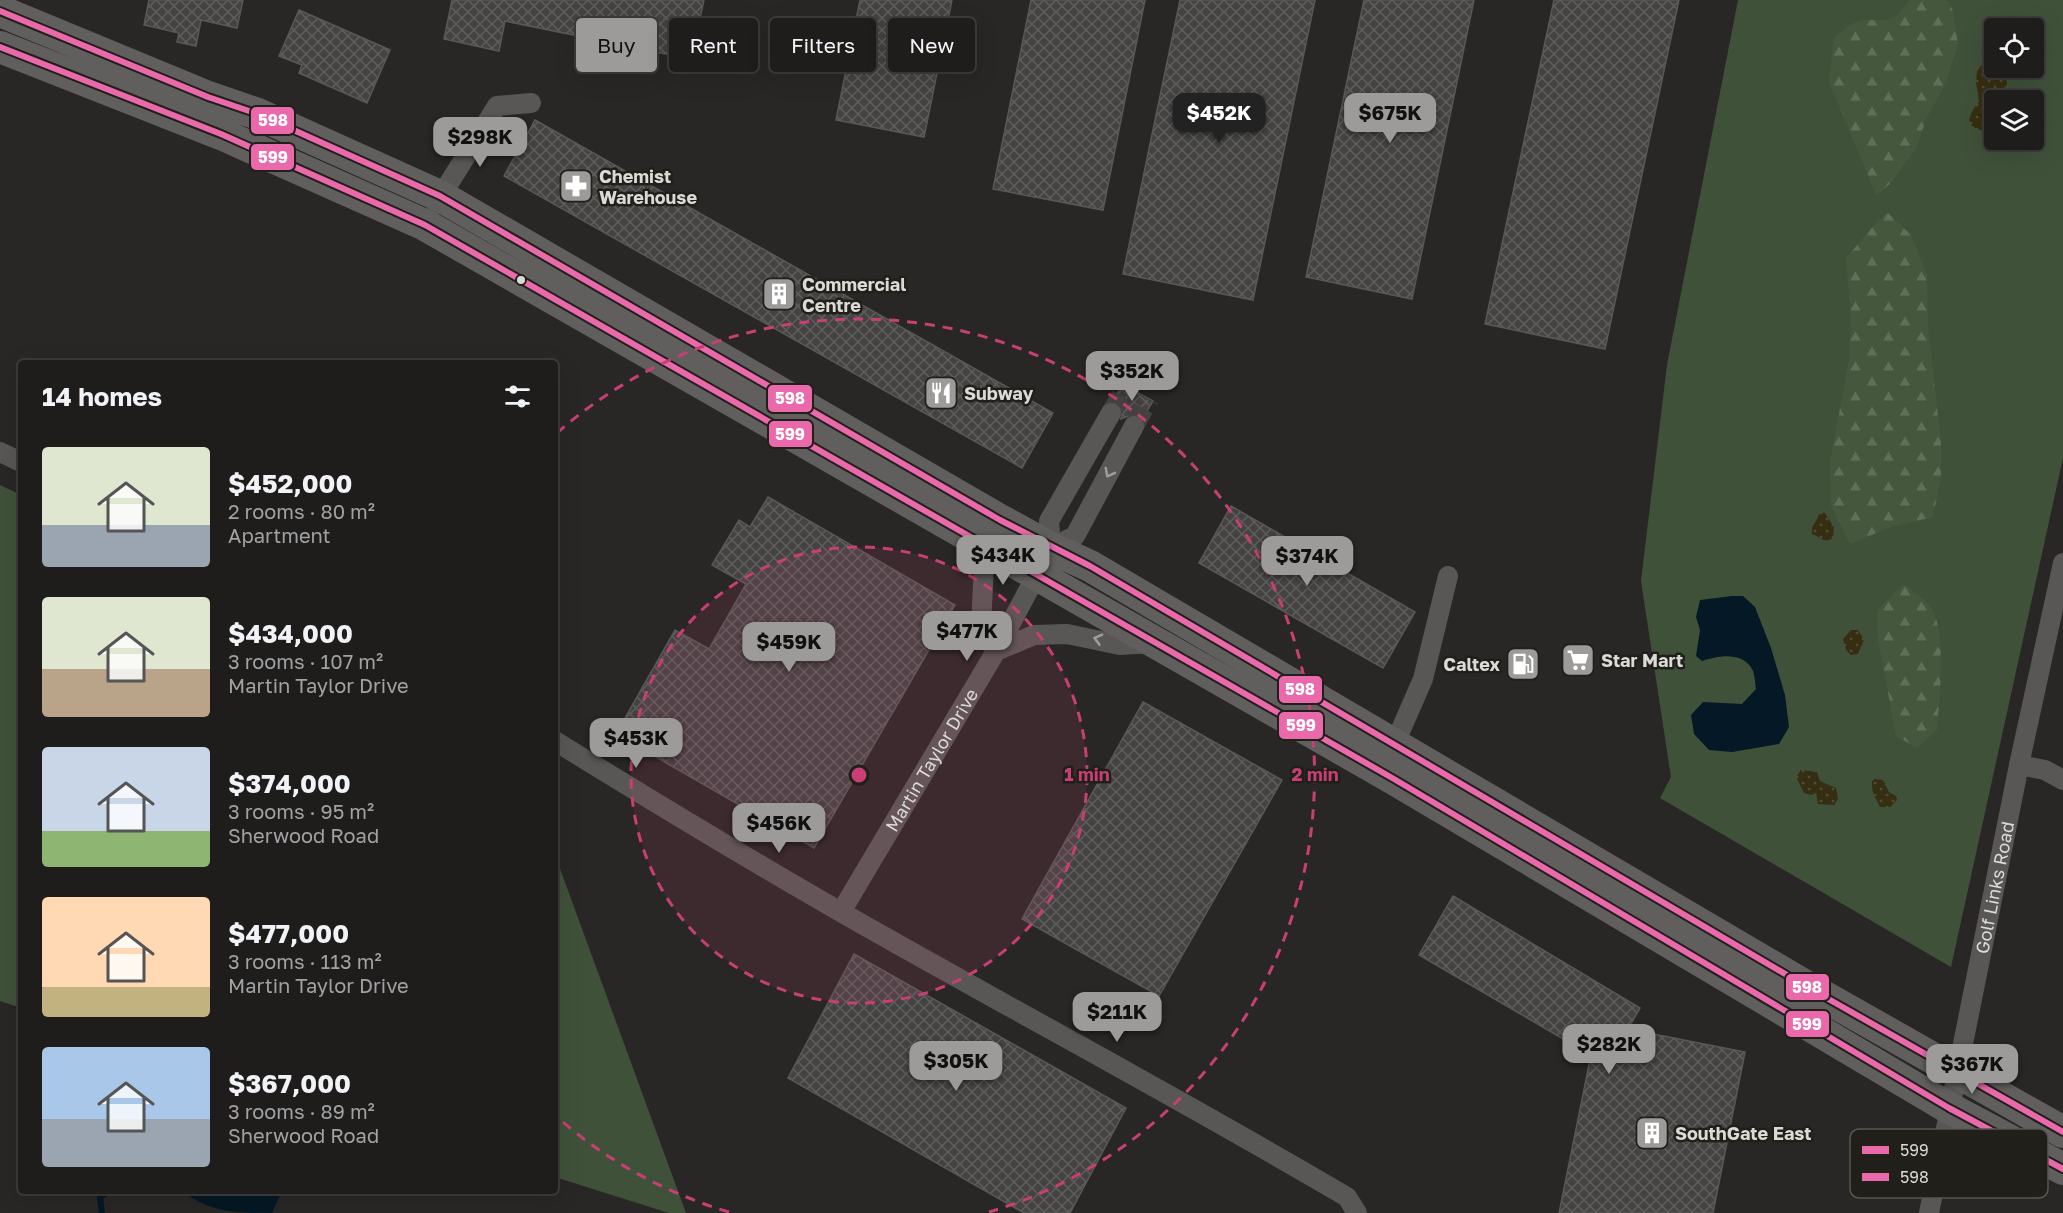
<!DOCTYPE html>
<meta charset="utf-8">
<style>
:root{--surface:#1f1d1c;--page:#2c2a29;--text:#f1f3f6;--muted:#a1a2a3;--line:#3c3b3b;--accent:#9d9b99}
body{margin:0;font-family:"Golos Text",sans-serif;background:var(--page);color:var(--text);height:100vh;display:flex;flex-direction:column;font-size:22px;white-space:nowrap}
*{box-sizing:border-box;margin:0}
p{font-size:20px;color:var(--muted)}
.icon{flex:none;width:33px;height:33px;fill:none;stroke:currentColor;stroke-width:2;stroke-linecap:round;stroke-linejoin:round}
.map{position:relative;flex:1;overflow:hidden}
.panel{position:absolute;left:18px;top:360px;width:540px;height:834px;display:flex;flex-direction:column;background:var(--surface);border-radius:6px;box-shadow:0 6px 24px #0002,0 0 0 2px var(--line)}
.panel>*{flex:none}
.guide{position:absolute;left:576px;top:18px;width:570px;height:54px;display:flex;gap:12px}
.tools{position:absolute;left:1984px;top:18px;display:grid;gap:12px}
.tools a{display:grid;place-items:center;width:60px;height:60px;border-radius:6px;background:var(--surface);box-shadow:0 6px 24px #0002,0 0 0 2px var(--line);font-size:30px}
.price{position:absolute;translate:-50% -51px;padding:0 14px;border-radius:12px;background:var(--accent);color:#111;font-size:20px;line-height:39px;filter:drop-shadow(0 2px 3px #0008)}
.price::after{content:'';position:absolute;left:50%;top:36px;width:18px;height:14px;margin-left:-9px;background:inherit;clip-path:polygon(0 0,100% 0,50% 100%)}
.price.on{background:#222;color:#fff}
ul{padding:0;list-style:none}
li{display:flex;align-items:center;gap:18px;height:150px;padding:0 24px}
li span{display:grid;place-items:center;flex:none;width:168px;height:120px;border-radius:6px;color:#555}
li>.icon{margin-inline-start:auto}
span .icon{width:72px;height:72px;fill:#fffc;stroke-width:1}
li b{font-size:26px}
h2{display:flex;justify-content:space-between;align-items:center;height:72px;padding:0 24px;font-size:26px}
.pill{padding:0 21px;border-radius:6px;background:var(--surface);box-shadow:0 6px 24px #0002,0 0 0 2px var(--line);font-size:21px;line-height:54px}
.pill.on{background:var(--accent);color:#111}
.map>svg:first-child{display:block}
.green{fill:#40513a;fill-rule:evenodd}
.forest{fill:url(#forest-firs)}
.sand{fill:url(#sand-dots)}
.water{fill:#041825}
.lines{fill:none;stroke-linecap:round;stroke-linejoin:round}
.stream{stroke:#041825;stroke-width:6}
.building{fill:url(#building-cross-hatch);stroke:#595856;stroke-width:1.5}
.street-tunnel{stroke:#444240;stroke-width:20;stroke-dasharray:20 10;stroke-linecap:butt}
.street{stroke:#585755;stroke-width:20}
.primary{stroke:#605f5e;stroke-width:32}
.bus-1-casing{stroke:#201f1a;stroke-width:10}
.bus-2-casing{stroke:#201f1a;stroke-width:10}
.bus-1{stroke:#e969aa;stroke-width:6}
.bus-2{stroke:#e969aa;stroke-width:6}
.oneway{stroke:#a09f9c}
.ring{fill:none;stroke:#c73f74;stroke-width:3;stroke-dasharray:10 8}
.bus-dot{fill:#dbdad7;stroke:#201f1a;stroke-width:2}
.labels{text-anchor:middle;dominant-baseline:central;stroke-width:5;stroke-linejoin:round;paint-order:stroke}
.poi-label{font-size:18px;font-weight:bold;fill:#dbdad7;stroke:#201f1a;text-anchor:start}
.street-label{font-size:18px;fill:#dbdad7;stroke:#201f1a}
.key{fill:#201f1a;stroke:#585753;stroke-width:1.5}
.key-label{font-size:16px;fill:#dbdad7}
.centre{fill:#c73f74;stroke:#201f1a;stroke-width:3}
.ring-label{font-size:18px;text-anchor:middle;font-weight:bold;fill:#c73f74;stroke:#201f1a;stroke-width:5;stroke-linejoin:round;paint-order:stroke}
.line-badge{stroke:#201f1a;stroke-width:2}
.badge-label{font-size:16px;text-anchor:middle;font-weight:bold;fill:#fff}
</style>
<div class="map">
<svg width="2063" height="1213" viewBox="0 0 2063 1213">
<defs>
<pattern id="forest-firs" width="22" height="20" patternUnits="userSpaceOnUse" patternTransform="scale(1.5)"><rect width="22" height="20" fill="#45583e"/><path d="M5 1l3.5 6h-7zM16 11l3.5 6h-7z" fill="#5f6f59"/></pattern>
<pattern id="sand-dots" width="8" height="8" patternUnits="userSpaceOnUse" patternTransform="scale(1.5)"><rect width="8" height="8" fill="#362e12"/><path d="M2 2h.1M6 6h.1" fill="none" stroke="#524c34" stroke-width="1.8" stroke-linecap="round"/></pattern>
<pattern id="building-cross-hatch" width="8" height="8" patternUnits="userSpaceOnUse" patternTransform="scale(1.5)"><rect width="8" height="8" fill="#444341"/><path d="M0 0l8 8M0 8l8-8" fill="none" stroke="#5e5e5c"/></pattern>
</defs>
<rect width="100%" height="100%" fill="#292725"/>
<path class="green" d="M1738 0H2063V458L1951 967 1660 798 1671 777 1641 581 1667 365ZM1995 28H2034V68H1995ZM1995 100H2034V140H1995Z
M0 485 21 495V1008L0 1001Z
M555 855 686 1213H669L555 1177Z"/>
<path class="forest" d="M1909 0H1947L1952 8 1958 44 1946 83 1927 117 1916 148 1890 184 1876 195 1829 81 1834 38C1840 33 1847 27 1854 23 1875 12 1888 35 1909 0Z
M1888 213 1911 235 1927 275 1928 328 1941 442V477L1933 517 1891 527 1850 544 1831 506 1830 462 1849 360 1851 315 1846 258 1877 222Z
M1903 584C1912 590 1922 597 1929 605 1948 626 1939 702 1937 730L1917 748 1896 736 1878 638 1877 611Z"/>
<path class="sand" d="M1989 35H1995V68H2006L2007 84 1995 100V123L1986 131C1962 127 1968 115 1979 102L1976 82 1977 71 1987 58 1984 45Z
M1820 513H1825L1834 527 1833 538C1824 544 1821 537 1812 534V528Z
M1851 630H1858L1864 640 1858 654 1851 655 1846 650 1843 639Z
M1801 770 1817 772 1820 781 1836 788 1838 799 1834 805 1818 804 1816 793 1811 795 1804 793 1796 777Z
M1875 779 1883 780 1889 792 1896 796 1897 800 1890 807H1880C1876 799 1871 792 1872 781Z"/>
<path class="water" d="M1732 596H1743L1755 607 1771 648 1785 695 1789 727 1779 744 1732 752 1709 750 1694 734 1691 715 1703 702 1742 704 1756 689C1755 684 1755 674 1752 669 1742 651 1718 656 1702 661L1696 656 1700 630 1696 617 1700 600Z
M182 1191H282L272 1213C237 1213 211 1213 182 1191Z"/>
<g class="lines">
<path class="stream" d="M102 1213 100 1197 110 1191"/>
</g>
<path class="building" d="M149 0H243L237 28 201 20 196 46 177 42 179 33 144 25Z
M452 0H704L691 59 505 21 499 51 444 39Z
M860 0H952L924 137 836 120Z
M1031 0H1145L1103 210 993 189Z
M1180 0H1315L1253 300 1123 274Z
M1364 0H1474L1412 299 1306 277Z
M1554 0H1679L1605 349 1485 324Z
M299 10 390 50 367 103 299 73 302 65 279 56Z
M535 120 1053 413 1022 468 504 176Z
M1122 384 1153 401 1143 418 1133 414 1121 419 1122 408 1113 401Z
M768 497 955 605 814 848 616 734 675 630 709 649 746 584 712 565 739 520 750 527Z
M1231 506 1415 612 1383 668 1199 563Z
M1143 702 1282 780 1159 996 1022 919Z
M1453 896 1640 1008 1628 1029 1745 1052 1713 1213H1559L1591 1055 1419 955Z
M854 954 1126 1108 1070 1213H1024L788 1078Z"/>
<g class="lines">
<path class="street-tunnel" d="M1111 413 1127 386
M1134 426 1149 399"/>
<g class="street">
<path d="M436 204 497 106 531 103"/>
<path d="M0 452 21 462"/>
<path d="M974 540 984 563 981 627 996 651"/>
<path d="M1051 548 1075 536 1134 426"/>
<path d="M996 651 1034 635 1067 634 1120 645 1153 643"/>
<path d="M555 741C649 799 743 856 839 911 1007 1007 1179 1098 1347 1197L1357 1213"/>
<path d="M1394 755 1395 743 1423 679 1448 576"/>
<path d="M2019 765 2045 770 2063 780"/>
<path id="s1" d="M841 912 996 651 1051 548 1049 521 1111 413"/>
<path id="s2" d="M1929 1213 2019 765 2063 563"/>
</g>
<path class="primary" d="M0 11 208 97 258 114 440 196 1000 520 1051 548 1090 566 1809 988 2063 1132
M0 47 221 134 425 225 1394 779 1949 1108 2063 1169"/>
<defs>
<path id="bus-1" d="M0 47 221 134 425 225 1394 779 1949 1108 2063 1169"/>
<path id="bus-2" d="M0 11 208 97 258 114 440 196 1000 520 1090 566 1809 988 2063 1132"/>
</defs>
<use href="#bus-1" class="bus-1-casing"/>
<use href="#bus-2" class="bus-2-casing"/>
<use href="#bus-1" class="bus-1"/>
<use href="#bus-2" class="bus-2"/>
</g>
<defs><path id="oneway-chevron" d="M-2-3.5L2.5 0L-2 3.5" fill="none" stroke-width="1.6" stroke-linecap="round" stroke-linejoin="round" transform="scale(1.5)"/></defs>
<g class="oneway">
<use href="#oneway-chevron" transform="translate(1109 473) rotate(118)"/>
<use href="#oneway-chevron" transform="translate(1098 639) rotate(-165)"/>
</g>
<circle cx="859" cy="775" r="228" fill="#c73f74" fill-opacity=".12"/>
<g class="ring">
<circle cx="859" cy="775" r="228"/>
<path d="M729 1212A456 456 0 0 1 557 1117M557 433A456 456 0 1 1 989 1212"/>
</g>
<defs>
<symbol id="pharmacy-square" viewBox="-11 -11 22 22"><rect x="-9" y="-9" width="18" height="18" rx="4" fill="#9d9b99" stroke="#201f1a"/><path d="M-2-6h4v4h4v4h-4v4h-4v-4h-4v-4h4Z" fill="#fff"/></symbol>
<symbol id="building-square" viewBox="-11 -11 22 22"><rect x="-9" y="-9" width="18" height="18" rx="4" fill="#9d9b99" stroke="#201f1a"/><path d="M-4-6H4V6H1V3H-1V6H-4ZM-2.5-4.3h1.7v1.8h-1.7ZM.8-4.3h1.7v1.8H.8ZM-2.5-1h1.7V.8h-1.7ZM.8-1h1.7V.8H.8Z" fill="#fff"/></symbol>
<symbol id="restaurant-square" viewBox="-11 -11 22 22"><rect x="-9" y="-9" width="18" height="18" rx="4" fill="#9d9b99" stroke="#201f1a"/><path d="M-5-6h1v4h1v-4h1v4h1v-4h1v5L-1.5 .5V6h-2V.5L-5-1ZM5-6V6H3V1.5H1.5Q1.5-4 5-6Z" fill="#fff"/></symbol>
<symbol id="supermarket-square" viewBox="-11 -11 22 22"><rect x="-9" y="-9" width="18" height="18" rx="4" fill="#9d9b99" stroke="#201f1a"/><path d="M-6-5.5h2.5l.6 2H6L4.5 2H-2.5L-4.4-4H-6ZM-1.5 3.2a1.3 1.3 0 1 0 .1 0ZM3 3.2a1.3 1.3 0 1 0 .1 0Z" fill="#fff"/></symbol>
<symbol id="fuel-square" viewBox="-11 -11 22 22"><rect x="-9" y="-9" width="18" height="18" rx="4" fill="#9d9b99" stroke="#201f1a"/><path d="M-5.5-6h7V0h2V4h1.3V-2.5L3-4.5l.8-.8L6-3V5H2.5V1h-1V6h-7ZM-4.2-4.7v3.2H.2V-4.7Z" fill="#fff"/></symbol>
</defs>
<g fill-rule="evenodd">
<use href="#pharmacy-square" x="557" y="167" width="38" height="38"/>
<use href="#building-square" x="760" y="275" width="38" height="38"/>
<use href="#restaurant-square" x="922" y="374" width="38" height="38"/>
<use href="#supermarket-square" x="1559" y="641" width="38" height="38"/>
<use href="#fuel-square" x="1504" y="645" width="38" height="38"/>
<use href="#building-square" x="1633" y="1114" width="38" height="38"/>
</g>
<circle class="bus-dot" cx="521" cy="280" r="5"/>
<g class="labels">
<g class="poi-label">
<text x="599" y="176">Chemist<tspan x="599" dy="21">Warehouse</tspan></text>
<text x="802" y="284">Commercial<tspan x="802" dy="21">Centre</tspan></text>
<text x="964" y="393">Subway</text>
<text x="1601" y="660">Star Mart</text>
<text x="1500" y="664" text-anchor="end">Caltex</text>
<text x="1675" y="1133">SouthGate East</text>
</g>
<g class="street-label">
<text stroke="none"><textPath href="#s1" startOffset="177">Martin Taylor Drive</textPath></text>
<text stroke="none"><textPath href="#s2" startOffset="332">Golf Links Road</textPath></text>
</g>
</g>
<rect x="1850" y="1129" width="198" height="69" rx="9" class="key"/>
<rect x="1862" y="1146" width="27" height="8" fill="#e969aa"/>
<rect x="1862" y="1173" width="27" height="8" fill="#e969aa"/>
<g class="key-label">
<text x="1900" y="1156">599</text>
<text x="1900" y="1183">598</text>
</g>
<circle cx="859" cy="775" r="9" class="centre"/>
<g class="ring-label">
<text x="1087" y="781">1 min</text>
<text x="1315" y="781">2 min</text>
</g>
<g class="line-badge">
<rect x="250" y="106" width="45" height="29" rx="6" fill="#e969aa"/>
<rect x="250" y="143" width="45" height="28" rx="6" fill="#e969aa"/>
<rect x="767" y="384" width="46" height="29" rx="6" fill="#e969aa"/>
<rect x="768" y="420" width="45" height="28" rx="6" fill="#e969aa"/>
<rect x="1278" y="675" width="45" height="29" rx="6" fill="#e969aa"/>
<rect x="1278" y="711" width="46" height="29" rx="6" fill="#e969aa"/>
<rect x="1785" y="973" width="45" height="28" rx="6" fill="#e969aa"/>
<rect x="1785" y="1010" width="45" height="28" rx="6" fill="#e969aa"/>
</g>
<g class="badge-label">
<text x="273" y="126">598</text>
<text x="273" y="163">599</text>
<text x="790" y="404">598</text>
<text x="790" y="440">599</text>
<text x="1300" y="695">598</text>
<text x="1301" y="731">599</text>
<text x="1807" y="993">598</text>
<text x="1807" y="1030">599</text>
</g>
</svg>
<div class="tools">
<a><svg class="icon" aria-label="locate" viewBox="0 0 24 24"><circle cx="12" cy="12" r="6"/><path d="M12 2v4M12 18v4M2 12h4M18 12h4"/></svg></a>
<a><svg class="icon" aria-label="layers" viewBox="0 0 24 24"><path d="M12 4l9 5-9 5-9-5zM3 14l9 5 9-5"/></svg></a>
</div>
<b class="price on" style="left:1219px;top:144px">$452K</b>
<b class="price" style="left:1390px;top:144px">$675K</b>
<b class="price" style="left:480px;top:168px">$298K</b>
<b class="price" style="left:1132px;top:402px">$352K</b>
<b class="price" style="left:1003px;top:586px">$434K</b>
<b class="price" style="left:1307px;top:587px">$374K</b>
<b class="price" style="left:967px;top:662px">$477K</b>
<b class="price" style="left:789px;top:673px">$459K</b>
<b class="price" style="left:636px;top:769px">$453K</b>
<b class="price" style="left:779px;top:854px">$456K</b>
<b class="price" style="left:1117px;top:1043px">$211K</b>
<b class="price" style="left:1609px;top:1075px">$282K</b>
<b class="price" style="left:956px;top:1092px">$305K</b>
<b class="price" style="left:1972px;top:1095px">$367K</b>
<div class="guide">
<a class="pill on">Buy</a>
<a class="pill">Rent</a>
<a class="pill">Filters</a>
<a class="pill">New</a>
</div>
<section class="panel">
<h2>14 homes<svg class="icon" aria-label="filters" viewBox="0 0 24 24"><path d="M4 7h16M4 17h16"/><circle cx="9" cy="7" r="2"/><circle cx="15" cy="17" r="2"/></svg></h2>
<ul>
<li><span style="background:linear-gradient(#dfe7d0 65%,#9aa5b1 0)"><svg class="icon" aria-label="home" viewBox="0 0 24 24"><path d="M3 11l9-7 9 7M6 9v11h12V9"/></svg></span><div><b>$452,000</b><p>2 rooms · 80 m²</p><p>Apartment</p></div></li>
<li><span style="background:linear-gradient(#dfe7d0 60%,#b9a48a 0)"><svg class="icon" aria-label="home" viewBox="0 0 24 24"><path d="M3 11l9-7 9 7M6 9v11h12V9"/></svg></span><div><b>$434,000</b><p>3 rooms · 107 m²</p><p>Martin Taylor Drive</p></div></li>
<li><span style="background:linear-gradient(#c9d6e8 70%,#8fb573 0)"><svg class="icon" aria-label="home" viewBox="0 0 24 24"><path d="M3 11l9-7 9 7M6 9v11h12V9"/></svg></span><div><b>$374,000</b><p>3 rooms · 95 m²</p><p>Sherwood Road</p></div></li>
<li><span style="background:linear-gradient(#ffd9b3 75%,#c2b280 0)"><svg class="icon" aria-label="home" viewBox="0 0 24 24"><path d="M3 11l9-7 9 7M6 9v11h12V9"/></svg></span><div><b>$477,000</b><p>3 rooms · 113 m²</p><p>Martin Taylor Drive</p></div></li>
<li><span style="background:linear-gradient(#a9c7e8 60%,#9aa5b1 0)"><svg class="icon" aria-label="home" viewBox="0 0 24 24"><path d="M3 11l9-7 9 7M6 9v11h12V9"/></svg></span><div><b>$367,000</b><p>3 rooms · 89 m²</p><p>Sherwood Road</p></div></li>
</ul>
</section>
</div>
